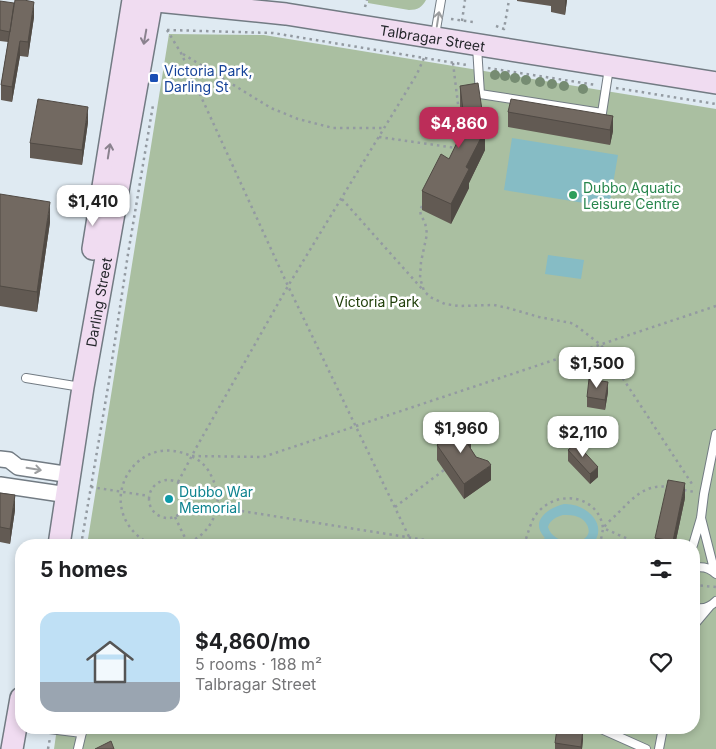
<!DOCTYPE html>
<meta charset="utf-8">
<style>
:root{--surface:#fff;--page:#f2f2f2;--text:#202124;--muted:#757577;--line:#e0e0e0;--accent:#bc2d59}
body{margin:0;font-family:Inter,sans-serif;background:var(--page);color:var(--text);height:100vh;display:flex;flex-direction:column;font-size:19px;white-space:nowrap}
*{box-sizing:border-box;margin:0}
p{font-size:16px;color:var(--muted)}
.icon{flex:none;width:28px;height:28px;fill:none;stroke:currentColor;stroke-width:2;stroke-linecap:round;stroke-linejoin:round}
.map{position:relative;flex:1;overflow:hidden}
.panel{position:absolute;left:15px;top:539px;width:685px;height:195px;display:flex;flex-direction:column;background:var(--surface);border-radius:20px;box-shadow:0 2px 8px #0003}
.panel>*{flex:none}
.price{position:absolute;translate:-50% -42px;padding:0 11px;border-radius:10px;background:#fff;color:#222;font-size:16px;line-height:32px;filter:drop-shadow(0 1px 2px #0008)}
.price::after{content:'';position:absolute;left:50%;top:30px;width:15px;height:11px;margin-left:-8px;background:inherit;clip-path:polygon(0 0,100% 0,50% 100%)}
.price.selected{background:var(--accent);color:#fff}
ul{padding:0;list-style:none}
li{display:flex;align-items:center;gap:15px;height:125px;padding:0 25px}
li+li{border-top:1px solid var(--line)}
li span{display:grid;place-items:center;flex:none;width:140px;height:100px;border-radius:15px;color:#555}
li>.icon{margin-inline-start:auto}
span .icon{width:60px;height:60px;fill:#fffc;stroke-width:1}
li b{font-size:21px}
h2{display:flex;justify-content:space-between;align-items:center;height:60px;padding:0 25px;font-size:21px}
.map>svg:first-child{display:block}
.green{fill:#aabfa1}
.water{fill:#86bcc5;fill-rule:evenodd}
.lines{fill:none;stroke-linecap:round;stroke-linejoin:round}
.lane-casing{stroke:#727b83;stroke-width:10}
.street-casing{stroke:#727b83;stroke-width:18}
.secondary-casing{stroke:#727b83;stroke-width:24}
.path{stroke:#939aa1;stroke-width:2.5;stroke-dasharray:2.5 4;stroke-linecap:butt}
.lane{stroke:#fff;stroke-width:8}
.street{stroke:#fff;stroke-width:15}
.secondary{stroke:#f0dcf1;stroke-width:21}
.tree{fill:#768c72}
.wall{fill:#625a53}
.shaded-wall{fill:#504a44}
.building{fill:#726961;stroke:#504a44}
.oneway{stroke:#9c9ea0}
.oneway2{stroke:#8a828e}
.transit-dot{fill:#1a4fb4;stroke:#fff;stroke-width:2}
.leisure-dot{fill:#2e9e5b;stroke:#fff;stroke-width:2}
.culture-dot{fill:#0f9aa8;stroke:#fff;stroke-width:2}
.labels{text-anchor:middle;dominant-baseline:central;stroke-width:5;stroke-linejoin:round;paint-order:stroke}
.street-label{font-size:14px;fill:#24272b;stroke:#fff}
.transit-label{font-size:14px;fill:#164399;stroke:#fff;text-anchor:start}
.leisure-label{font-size:14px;fill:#27864d;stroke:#fff;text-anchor:start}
.park-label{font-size:14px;fill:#203f0a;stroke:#fff}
.culture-label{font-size:14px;fill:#0d838f;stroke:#fff;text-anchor:start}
</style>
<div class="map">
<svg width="716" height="749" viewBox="0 0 716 749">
<rect width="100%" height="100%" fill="#dfeaf2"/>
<path class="green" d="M368 0H426C422 7 418 10 409 10L368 3Z
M169 34 264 35 716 109V749H54L57 728H694V545H87Z"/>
<path class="water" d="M512 138 618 155 609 207 504 190Z
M548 255 584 260 581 279 545 274Z
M564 504C586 503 610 525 592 545H532L545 538C529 521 548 508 564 504ZM563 515C568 515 574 515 578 517 585 519 592 529 587 536 578 548 552 542 548 527 550 520 556 517 563 515Z"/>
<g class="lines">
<defs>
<path id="lane" d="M435 35 441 0
M477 47 480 94 602 113 609 68
M26 378 81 387
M701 518 715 573
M693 545 701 518 704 494 716 434
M694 568C702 566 710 568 716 574
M694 607C702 610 710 607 716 601
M694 625 710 606
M41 728 82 733
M599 728 646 749
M78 749 83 728
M659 749 663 728"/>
<path id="street" d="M0 459 9 460 18 467 71 475
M0 485 68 495"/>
<g id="secondary">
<path id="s1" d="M147 0 286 14 716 83"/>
<path d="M93 249 133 0"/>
<path id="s2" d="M59 545 83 387 152 0"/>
<path d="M12 749 21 698"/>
</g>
</defs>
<use href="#lane" class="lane-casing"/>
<use href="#street" class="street-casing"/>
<use href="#secondary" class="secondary-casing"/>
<path class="path" d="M365 7 367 0
M451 19 473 22
M462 21 465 0
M496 26 504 29 509 0
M167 30 181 53 288 286 413 545
M167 30 273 33 467 65
M183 54 271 108 298 119 333 128H383
M453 63 462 137
M488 68 596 85
M616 88 716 104
M379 137 456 148
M342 199 423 290
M422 206 420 210 421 216 425 222 427 234 421 262 420 278 424 291 430 297 445 304 459 306 494 305 508 308 539 317 571 323 578 327 601 345 694 487
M192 456 263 457 716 306
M149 499a19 19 0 1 1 38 0a19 19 0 1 1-38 0Z
M178 482 196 448 288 286 417 74 424 58
M91 487 149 496
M684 490 695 492
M216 507 457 545
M395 507 444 470
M175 517 187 542
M81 545 108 387 128 254 153 105
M156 545C147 543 139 538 133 531 101 495 136 438 183 453 193 456 202 461 208 470 216 483 221 499 215 514 212 523 206 532 197 538 193 541 188 543 184 545
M524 545C528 534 531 518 540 510 561 489 599 497 603 528L628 539 629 545
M599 545C602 539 602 530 604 527 608 522 614 517 618 513 634 497 645 484 668 487
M694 585 716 587
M48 749 50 738"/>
<use href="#lane" class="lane"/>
<use href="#street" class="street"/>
<use href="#secondary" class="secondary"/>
</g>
<g class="tree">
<circle cx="495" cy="75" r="5"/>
<circle cx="505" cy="76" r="5"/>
<circle cx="515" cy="78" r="5"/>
<circle cx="526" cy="80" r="5"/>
<circle cx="540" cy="82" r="5"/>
<circle cx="552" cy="84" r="5"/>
<circle cx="564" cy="86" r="5"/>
<circle cx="583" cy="89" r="5"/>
</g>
<path class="wall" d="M517 0H567L565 15 551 12V6L517 1Z
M0 1 34 17 28 57 20 56 12 102 1 100V85L8 42 0 41Z
M460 86 485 150 469 183V188L451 224 422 210V191L449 159 463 131 460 106Z
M508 112 613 116V131L610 145 508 127Z
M88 122 82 165 30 158V143Z
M0 194 50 222 37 312 0 306Z
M608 392 605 410 587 407V397Z
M443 429 471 449 491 480 464 499 437 460V445L443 440Z
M568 450 598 477 590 484 568 461Z
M0 493 15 510 10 544 0 542Z
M685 498 675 545H655V538Z
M583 739 582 749H555V743Z"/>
<path class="shaded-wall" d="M565 0H567L565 15Z
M34 2V17L28 57V42Z
M20 41V56L12 102V87Z
M88 107V122L82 165V150Z
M613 116V131L610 145V130Z
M485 130V150L469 183V188L451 224V204L466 167Z
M50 202V222L37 312V292Z
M608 382V392L605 410V400Z
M471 440V455L467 443Z
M491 465V480L464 499V484Z
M598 467V477L590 484V474Z
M685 483V498L675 545H673V541Z
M15 495V510L10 544V529Z
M583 729V739L582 749H581Z"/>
<path class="building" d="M15 0H24L34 2 28 42 20 41 12 87 1 85Z
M0 1 14 3 10 32 0 30Z
M478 83 485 130 466 167 469 169 451 204 422 191 441 154 449 159 465 126 460 86Z
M38 99 88 107 82 150 30 143Z
M511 99 613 116 610 130 508 112Z
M0 194 50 202 37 292 0 286Z
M589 379 608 382 605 400 587 397Z
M459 422 471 440 467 443 476 457 488 461 491 465 464 484 437 445 448 436 443 429 453 423 455 425Z
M576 443 598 467 590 474 568 450Z
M668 480 685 483 673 541 655 538Z
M0 493 15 495 10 529 0 527Z
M557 728H576L583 729 581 747 555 743Z
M111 741 114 749H95Z"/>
<defs><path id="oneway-shaft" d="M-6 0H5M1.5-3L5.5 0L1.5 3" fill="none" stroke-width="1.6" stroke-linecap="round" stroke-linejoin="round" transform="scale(1.25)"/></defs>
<g class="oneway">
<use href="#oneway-shaft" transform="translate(438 19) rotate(-81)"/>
<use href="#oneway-shaft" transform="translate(34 469) rotate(9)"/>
</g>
<g class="oneway2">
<use href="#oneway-shaft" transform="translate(145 37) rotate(100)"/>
<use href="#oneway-shaft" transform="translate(109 151) rotate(-81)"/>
</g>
<rect class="transit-dot" x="149" y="73" width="10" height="10" rx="2.5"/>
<circle class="leisure-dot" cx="573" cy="195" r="5"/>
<circle class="culture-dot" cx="169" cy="499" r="5"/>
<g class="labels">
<g class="street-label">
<text stroke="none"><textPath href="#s1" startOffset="288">Talbragar Street</textPath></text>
<text stroke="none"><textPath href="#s2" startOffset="246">Darling Street</textPath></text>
</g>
<g class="transit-label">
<text x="164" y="70">Victoria Park,<tspan x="164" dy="16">Darling St</tspan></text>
</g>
<g class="leisure-label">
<text x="583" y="187">Dubbo Aquatic<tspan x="583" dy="16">Leisure Centre</tspan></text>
</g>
<g class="park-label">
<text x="377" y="301">Victoria Park</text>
</g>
<g class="culture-label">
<text x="179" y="491">Dubbo War<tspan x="179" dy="16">Memorial</tspan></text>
</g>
</g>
</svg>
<b class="price selected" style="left:459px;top:149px">$4,860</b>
<b class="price" style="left:93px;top:227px">$1,410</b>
<b class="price" style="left:597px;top:389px">$1,500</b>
<b class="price" style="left:461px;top:454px">$1,960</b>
<b class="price" style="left:583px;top:458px">$2,110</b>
<section class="panel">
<h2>5 homes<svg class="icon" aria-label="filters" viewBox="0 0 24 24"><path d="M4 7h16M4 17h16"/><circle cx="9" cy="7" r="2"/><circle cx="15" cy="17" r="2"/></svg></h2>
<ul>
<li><span style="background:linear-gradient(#bfe0f5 70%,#9aa5b1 0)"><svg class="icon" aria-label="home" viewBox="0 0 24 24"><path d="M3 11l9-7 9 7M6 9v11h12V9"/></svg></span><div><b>$4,860/mo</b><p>5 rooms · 188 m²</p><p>Talbragar Street</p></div><svg class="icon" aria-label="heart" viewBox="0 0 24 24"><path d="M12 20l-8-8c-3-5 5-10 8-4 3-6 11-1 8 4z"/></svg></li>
</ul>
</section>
</div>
